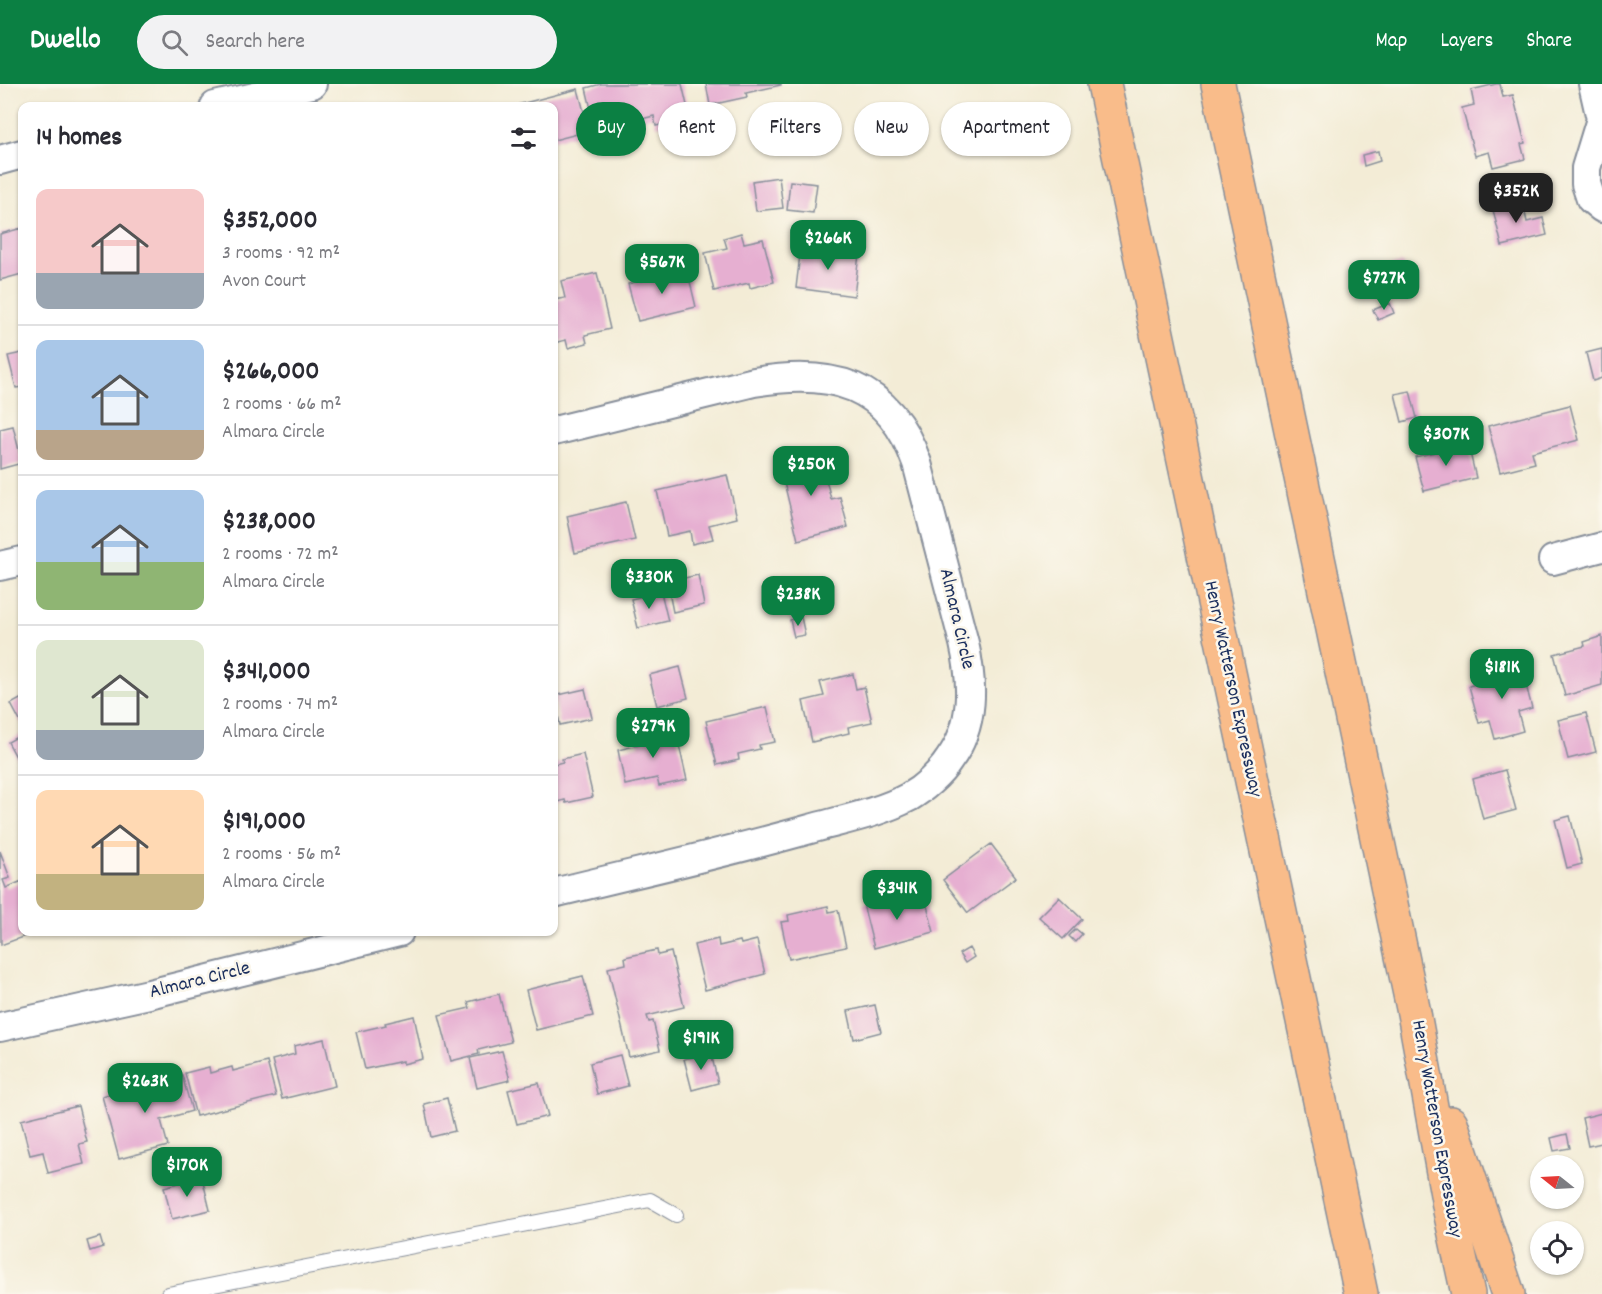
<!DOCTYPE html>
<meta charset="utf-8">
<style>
:root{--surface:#fff;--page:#f2f2f3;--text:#2b2b33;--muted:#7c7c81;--line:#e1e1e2;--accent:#0b8043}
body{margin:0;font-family:Dekko,sans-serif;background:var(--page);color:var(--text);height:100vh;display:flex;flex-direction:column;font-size:22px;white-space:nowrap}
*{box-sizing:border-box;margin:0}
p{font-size:20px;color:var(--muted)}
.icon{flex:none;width:33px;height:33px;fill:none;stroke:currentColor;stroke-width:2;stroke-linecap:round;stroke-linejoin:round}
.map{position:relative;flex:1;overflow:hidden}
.drawer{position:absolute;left:18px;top:18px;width:540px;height:834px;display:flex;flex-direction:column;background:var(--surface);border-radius:12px;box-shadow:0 2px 4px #0004}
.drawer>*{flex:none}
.hud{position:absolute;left:576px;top:18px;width:570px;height:54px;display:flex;gap:12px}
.needle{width:39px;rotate:288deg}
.tools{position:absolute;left:1530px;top:1071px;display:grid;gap:12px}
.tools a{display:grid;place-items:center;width:54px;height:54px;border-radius:50%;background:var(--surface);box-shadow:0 2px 4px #0004;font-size:30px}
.price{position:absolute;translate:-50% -51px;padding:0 14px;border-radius:12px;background:var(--accent);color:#fff;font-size:20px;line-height:39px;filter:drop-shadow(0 2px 3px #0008)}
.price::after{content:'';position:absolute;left:50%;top:36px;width:18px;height:14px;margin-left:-9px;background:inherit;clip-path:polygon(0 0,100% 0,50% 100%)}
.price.active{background:#222;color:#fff}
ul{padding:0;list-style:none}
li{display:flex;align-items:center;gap:18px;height:150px;padding:0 18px}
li+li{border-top:2px solid var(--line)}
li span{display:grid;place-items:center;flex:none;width:168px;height:120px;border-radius:12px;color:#555}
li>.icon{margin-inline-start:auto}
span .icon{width:72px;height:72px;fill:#fffc;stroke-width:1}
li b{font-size:26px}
h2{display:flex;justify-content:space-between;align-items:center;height:72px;padding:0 18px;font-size:26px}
.tag{padding:0 21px;border-radius:27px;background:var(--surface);box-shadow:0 2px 4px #0004;font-size:21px;line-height:54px}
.tag.active{background:var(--accent);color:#fff}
header{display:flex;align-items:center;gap:36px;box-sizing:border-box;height:84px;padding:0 30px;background:var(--accent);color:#fff}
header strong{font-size:28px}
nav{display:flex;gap:33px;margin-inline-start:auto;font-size:21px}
.search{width:420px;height:54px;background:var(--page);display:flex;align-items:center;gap:15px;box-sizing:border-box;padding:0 21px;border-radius:33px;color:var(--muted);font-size:22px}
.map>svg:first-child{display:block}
.building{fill:#e6afd1}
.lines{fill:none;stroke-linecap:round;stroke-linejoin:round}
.lane-casing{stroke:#878e9a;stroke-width:16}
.street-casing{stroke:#878e9a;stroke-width:32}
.highway-casing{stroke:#878e9a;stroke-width:36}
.lane{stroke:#fff;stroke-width:14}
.street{stroke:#fff;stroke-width:28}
.highway{stroke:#f9bc8a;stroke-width:33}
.labels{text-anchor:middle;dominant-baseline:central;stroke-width:5;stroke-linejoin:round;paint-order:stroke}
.street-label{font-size:20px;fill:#1b2f5e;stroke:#fbf7ec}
</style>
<header>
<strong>Dwello</strong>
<div class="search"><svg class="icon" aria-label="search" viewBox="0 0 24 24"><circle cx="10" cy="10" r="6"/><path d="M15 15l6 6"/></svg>Search here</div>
<nav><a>Map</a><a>Layers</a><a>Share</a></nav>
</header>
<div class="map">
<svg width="1602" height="1210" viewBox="0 0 1602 1210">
<rect width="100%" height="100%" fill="#fbf7ec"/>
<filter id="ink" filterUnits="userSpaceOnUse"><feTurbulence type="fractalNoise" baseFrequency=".0167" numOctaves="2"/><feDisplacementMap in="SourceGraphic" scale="12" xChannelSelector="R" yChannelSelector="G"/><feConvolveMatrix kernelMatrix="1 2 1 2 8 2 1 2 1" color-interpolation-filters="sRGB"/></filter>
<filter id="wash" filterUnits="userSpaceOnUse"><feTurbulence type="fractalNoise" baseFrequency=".008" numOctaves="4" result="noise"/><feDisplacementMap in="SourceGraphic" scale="24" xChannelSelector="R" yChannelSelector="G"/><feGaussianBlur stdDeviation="1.35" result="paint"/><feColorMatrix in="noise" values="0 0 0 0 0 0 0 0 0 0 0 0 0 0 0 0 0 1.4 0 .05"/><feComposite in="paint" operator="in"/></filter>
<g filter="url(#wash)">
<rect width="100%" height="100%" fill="#f3ecd6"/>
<g id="blocks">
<path class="building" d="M601 0H682L690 34 656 42 654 32 596 46 586 4Z
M706 0H781V1L746 9 747 13 710 21Z
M1496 0H1500L1503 13 1513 11 1525 59 1521 60 1525 75 1493 83 1489 68 1475 72 1462 24 1474 21 1471 6Z
M578 5 589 47 554 56V22H513Z
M1378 67 1380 77 1364 82 1362 71Z
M779 93 783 124 756 127 752 97Z
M790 97 817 100 813 129 787 126Z
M1522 115 1527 138 1543 134 1547 151 1502 162 1492 122Z
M22 144V190L0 196V150Z
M741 149 744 159 763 155 774 198 750 204 749 199 714 207 705 169 727 164 724 154Z
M801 162 859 170 854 212 796 204Z
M1403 179 1405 193 1390 195 1388 181Z
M687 185 696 223 638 237 628 200Z
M597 189 610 245 585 251 587 259 568 264 566 256 554 259V216L565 214 561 197Z
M1390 219 1394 229 1378 236 1373 226Z
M1602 265V294L1593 297 1586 269Z
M22 269V303L16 304 8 272Z
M1410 307 1417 334 1402 338 1395 310Z
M1570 321 1579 356 1532 368 1535 379 1500 388 1488 342Z
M13 342 22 379 0 385V345Z
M1468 360 1476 394 1424 407 1415 373Z
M819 368 831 415 840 413 848 443 798 456 779 378Z
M727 391 737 434 709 441 713 455 692 460 690 447 667 452 657 407Z
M626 418 635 456 575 469 567 432Z
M698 491 704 521 673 528 667 498Z
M661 508 668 537 638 544 631 515Z
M801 533 805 551 794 553 790 536Z
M1602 552V601L1565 612 1554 570 1585 562 1584 558Z
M1520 578 1532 624 1518 628 1523 647 1495 655 1490 636 1479 639 1469 602 1499 593 1497 584Z
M680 583 688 614 657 622 649 591Z
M853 590 856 605 864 603 872 638 848 643 849 649 812 658 803 617 824 612 820 598Z
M585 605 592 634 560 641 554 612Z
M22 614V641L11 620Z
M767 623 775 658 759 661 760 665 738 670 739 676 717 681 706 637Z
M1586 629 1596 668 1568 675 1558 636Z
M656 642 658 652 676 648 687 696 659 702 657 694 625 701 618 666 639 661 636 646Z
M22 650V684L8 658Z
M583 670 593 713 566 719 565 716 554 719V680L563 678 562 675Z
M1505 686 1516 726 1483 735 1473 695Z
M1570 732 1582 780 1567 784 1555 736Z
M991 760 1016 793 968 829 943 796Z
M0 767 10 794 3 796 6 804 22 797V848H36L1 861Z
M1059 813 1082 835 1063 855 1039 833Z
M886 814 888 820 909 814 910 818 925 814 934 848 874 864 863 820Z
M828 822 829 828 838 826 846 863 789 875 781 838 789 837 788 831Z
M1076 845 1082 850 1075 858 1069 852Z
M718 855 719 862 740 857 741 860 757 856 765 890 705 906 694 861Z
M969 864 974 873 965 879 959 870Z
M657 866 658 871 671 868 684 923 647 932 649 938 653 937 660 966 629 973 608 884 626 880 625 873Z
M583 892 593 932 536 946 526 906Z
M499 910 511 958 478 966 479 970 451 977 439 931 470 924 468 918Z
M875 921 881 948 854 955 848 927Z
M414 932 423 975 403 980V977L365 985 356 948 386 941 385 939Z
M324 955 335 1002 282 1015 272 976 295 970 294 962Z
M502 967 510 996 477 1004 470 974Z
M711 969 718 999 692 1006 684 975Z
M620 971 628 1002 597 1010 590 979Z
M267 978 276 1012 196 1032 185 989 209 983 210 989 232 983 233 987Z
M163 990 165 996 182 991 192 1027 161 1036 168 1062 119 1075 102 1012 138 1002 137 998Z
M539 999 548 1032 517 1040 508 1006Z
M447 1014 455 1047 431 1053 424 1020Z
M78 1022 87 1058 79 1060 84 1080 48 1089 43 1068 30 1071 21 1036Z
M1602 1029V1059L1588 1062 1582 1034Z
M1567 1050 1570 1064 1554 1067 1551 1054Z
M202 1093 210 1126 172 1135 164 1103Z
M100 1153 103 1163 90 1167 87 1157Z"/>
</g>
</g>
<g filter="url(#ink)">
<use href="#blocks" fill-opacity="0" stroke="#878e9a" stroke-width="1.5"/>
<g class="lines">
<defs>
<path id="lane" d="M168 1210 650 1116 676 1131"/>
<path id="street" d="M1593 0 1601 35 1586 84V100L1591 115 1602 124
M215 22 312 0
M0 76 22 70
M554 347 754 298C831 285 889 298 917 379L964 559C973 599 975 641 949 676 940 690 923 705 909 713 879 729 842 736 810 745 725 769 639 788 554 809
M1553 476 1602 463
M0 482 22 477
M0 943 149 910 399 848"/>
<path id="highway" d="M1104 0 1361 1210
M1218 0 1414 929 1450 1127 1468 1210
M1451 1039 1508 1210"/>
</defs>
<use href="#lane" class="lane-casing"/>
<use href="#street" class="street-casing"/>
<use href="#highway" class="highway-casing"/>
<use href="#lane" class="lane"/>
<use href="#street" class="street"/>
<use href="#highway" class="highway"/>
</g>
</g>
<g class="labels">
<g class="street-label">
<text transform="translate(956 535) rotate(77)">Almara Circle</text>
<text transform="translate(1232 605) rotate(78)">Henry Watterson Expressway</text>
<text transform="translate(200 897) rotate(-14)">Almara Circle</text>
<text transform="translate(1436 1045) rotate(80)">Henry Watterson Expressway</text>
</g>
</g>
</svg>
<div class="tools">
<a><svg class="needle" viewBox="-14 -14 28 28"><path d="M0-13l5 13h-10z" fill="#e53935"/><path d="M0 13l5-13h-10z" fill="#7c7c81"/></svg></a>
<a><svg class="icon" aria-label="locate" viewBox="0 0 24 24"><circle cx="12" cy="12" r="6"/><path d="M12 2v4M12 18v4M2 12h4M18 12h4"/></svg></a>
</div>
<b class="price active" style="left:1516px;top:140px">$352K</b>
<b class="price" style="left:828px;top:187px">$266K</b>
<b class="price" style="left:662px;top:211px">$567K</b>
<b class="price" style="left:1384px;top:227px">$727K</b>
<b class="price" style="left:1446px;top:383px">$307K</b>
<b class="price" style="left:811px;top:413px">$250K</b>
<b class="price" style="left:649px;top:526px">$330K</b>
<b class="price" style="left:798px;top:543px">$238K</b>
<b class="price" style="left:1502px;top:616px">$181K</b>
<b class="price" style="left:653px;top:675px">$279K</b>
<b class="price" style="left:897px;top:837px">$341K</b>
<b class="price" style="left:701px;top:987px">$191K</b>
<b class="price" style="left:145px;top:1030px">$263K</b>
<b class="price" style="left:187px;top:1114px">$170K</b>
<div class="hud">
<a class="tag active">Buy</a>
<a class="tag">Rent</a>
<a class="tag">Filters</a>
<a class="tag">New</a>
<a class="tag">Apartment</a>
</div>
<section class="drawer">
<h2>14 homes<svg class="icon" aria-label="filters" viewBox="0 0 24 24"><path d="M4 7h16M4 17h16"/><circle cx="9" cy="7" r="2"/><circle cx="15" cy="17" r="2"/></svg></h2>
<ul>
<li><span style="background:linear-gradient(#f6c9c9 70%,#9aa5b1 0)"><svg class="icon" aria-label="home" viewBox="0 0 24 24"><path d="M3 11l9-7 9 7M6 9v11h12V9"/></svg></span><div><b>$352,000</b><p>3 rooms · 92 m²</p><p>Avon Court</p></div></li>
<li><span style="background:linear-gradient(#a9c7e8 75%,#b9a48a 0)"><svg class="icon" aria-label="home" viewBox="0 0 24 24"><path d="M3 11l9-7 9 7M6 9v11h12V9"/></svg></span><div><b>$266,000</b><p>2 rooms · 66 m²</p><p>Almara Circle</p></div></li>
<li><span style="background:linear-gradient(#a9c7e8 60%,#8fb573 0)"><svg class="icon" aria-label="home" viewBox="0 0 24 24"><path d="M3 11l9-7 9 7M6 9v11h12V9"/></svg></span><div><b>$238,000</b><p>2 rooms · 72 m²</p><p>Almara Circle</p></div></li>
<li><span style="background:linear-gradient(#dfe7d0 75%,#9aa5b1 0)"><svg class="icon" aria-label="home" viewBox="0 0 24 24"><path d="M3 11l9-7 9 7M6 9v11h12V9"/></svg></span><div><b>$341,000</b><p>2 rooms · 74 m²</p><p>Almara Circle</p></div></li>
<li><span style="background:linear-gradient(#ffd9b3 70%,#c2b280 0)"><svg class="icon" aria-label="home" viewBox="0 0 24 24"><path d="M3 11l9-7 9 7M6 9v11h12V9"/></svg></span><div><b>$191,000</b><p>2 rooms · 56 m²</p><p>Almara Circle</p></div></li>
</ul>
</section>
</div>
